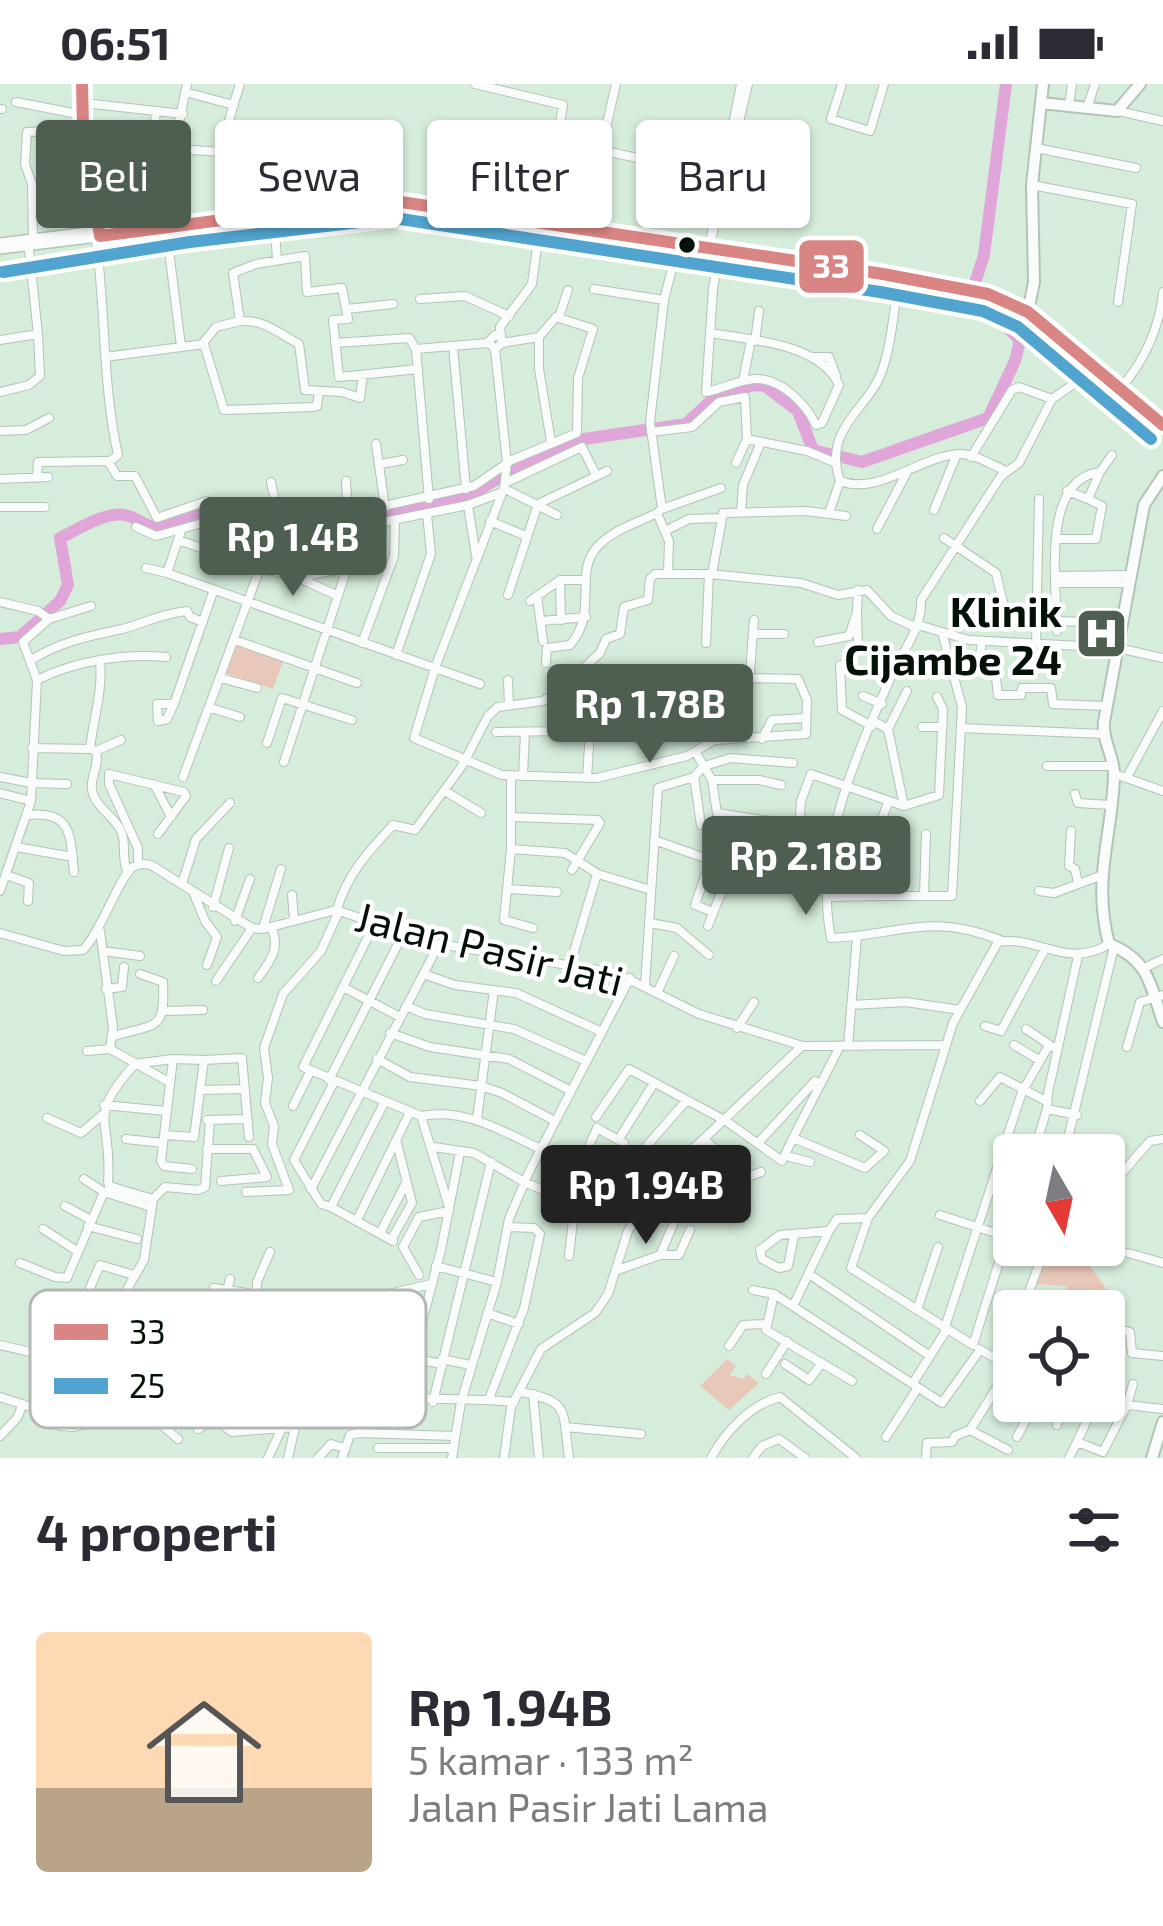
<!DOCTYPE html>
<html lang="id">
<meta charset="utf-8">
<style>
:root{--surface:#fff;--page:#f7f7f7;--text:#2b2b33;--muted:#7c7c81;--line:#e1e1e2;--accent:#4e5e51}
body{margin:0;font-family:"Exo 2",sans-serif;background:var(--page);color:var(--text);height:100vh;display:flex;flex-direction:column;font-size:45px;white-space:nowrap}
*{box-sizing:border-box;margin:0}
p{font-size:39px;color:var(--muted)}
.icon{flex:none;width:66px;height:66px;fill:none;stroke:currentColor;stroke-width:2;stroke-linecap:round;stroke-linejoin:round}
.map{position:relative;height:1374px;overflow:hidden}
.sheet{display:flex;flex-direction:column;background:var(--surface);flex:1}
.sheet>*{flex:none}
.guide{position:absolute;left:36px;top:36px;width:1092px;height:108px;display:flex;gap:24px}
.needle{width:78px;rotate:171deg}
.buttons{position:absolute;left:993px;top:1050px;display:grid;gap:24px}
.buttons a{display:grid;place-items:center;width:132px;height:132px;border-radius:12px;background:var(--surface);box-shadow:0 3px 9px #0004;font-size:60px}
.price{position:absolute;translate:-50% -102px;padding:0 27px;border-radius:12px;background:var(--accent);color:#fff;font-size:39px;line-height:78px;filter:drop-shadow(0 3px 6px #0008)}
.price::after{content:'';position:absolute;left:50%;top:72px;width:36px;height:27px;margin-left:-18px;background:inherit;clip-path:polygon(0 0,100% 0,50% 100%)}
.price.on{background:#222;color:#fff}
ul{padding:0;list-style:none}
li{display:flex;align-items:center;gap:36px;height:300px;padding:0 36px}
li+li{border-top:3px solid var(--line)}
li span{display:grid;place-items:center;flex:none;width:336px;height:240px;border-radius:12px;color:#555}
li>.icon{margin-inline-start:auto}
span .icon{width:144px;height:144px;fill:#fffc;stroke-width:1}
li b{font-size:51px}
h2{display:flex;justify-content:space-between;align-items:center;height:144px;padding:0 36px;font-size:51px}
.chip{padding:0 42px;border-radius:12px;background:var(--surface);box-shadow:0 3px 9px #0004;font-size:42px;line-height:108px}
.chip.on{background:var(--accent);color:#fff}
.status{display:flex;justify-content:space-between;align-items:center;height:84px;padding:0 60px;background:var(--surface);direction:ltr}
.status svg{height:33px;fill:currentColor}
.map>svg:first-child{display:block}
.green{fill:#e8c9b9}
.lines{fill:none;stroke-linecap:round;stroke-linejoin:round}
.river{stroke:#e0a6da;stroke-width:12}
.minor-casing{stroke:#b2c4b6;stroke-width:10}
.tertiary-casing{stroke:#b2c4b6;stroke-width:14}
.primary-casing{stroke:#b2c4b6;stroke-width:16}
.trunk-casing{stroke:#b2c4b6;stroke-width:18}
.minor{stroke:#f9fcfa;stroke-width:8}
.tertiary{stroke:#f9fcfa;stroke-width:10}
.primary{stroke:#f9fcfa;stroke-width:14}
.trunk{stroke:#f9fcfa;stroke-width:15}
.bus-1-casing{stroke:#fff;stroke-width:21}
.bus-2-casing{stroke:#fff;stroke-width:21}
.bus-1{stroke:#d98583;stroke-width:12}
.bus-2{stroke:#51a4cf;stroke-width:12}
.bus-dot{fill:#041107;stroke:#fff;stroke-width:4.5}
.labels{text-anchor:middle;dominant-baseline:central;stroke-width:9;stroke-linejoin:round;paint-order:stroke}
.poi-label{font-size:42px;font-weight:bold;fill:#041107;stroke:#fff;text-anchor:end}
.street-label{font-size:42px;fill:#041107;stroke:#fff}
.key{fill:#fff;stroke:#b4b8b5;stroke-width:3}
.key-label{font-size:33px;fill:#041107}
.line-badge{stroke:#fff;stroke-width:4.5}
.badge-label{font-size:33px;text-anchor:middle;font-weight:bold;fill:#fff}
</style>
<div class="status"><b>06:51</b><svg viewBox="0 0 49 12"><path d="M0 12V9h3v3zM5 12V6h3v6zM10 12V3h3v9zM15 12V0h3v12zM26 1h20v11H26zM47 4h2v5h-2z"/></svg></div>
<div class="map">
<svg width="1163" height="1374" viewBox="0 0 1163 1374">
<rect width="100%" height="100%" fill="#d6eddb"/>
<path class="green" d="M237 560 283 577 273 605 225 589Z
M1085 1175 1107 1206V1211L1088 1208 1114 1215 1108 1239 1104 1238V1227H1062L1067 1202 1035 1200 1034 1184Z
M727 1275 736 1282 729 1291 743 1295 747 1290 759 1299 729 1326 700 1302Z"/>
<g class="lines">
<path class="river" d="M0 555 20 553 60 517 68 501 60 454C77 446 106 427 125 431 140 434 145 445 162 442 178 440 191 428 208 425L291 448 398 428 476 408 524 378 577 356 686 340 714 314 753 301 765 302 798 327 813 366 862 378 988 334 1015 277 1020 256 980 217 975 199 984 171 1006 0"/>
<defs>
<path id="minor" d="M187 0 177 48 187 139
M475 0 563 21 557 57 728 93
M842 0 831 35 870 47 884 0
M185 8 234 21
M16 18 83 31
M84 19 183 30
M1069 21 1072 0
M1087 24 1095 0
M0 25H2
M155 27 161 142
M1118 27 1163 37
M1036 64 1136 84
M178 65 222 68
M601 66 616 0
M1032 101 1132 120 1118 218
M274 129 277 176
M229 133C218 75 222 55 240 0
M166 143 181 262
M33 156 32 100 25 80 27 48 82 46
M96 156C106 228 102 299 118 371L110 377
M711 156 748 0
M709 163 741 0
M899 193C894 224 892 258 882 287 869 325 822 344 840 397 880 412 921 371 960 370 975 370 992 381 1006 387
M594 205 664 216
M420 215 465 212 509 232
M347 225 393 220
M559 233 568 206
M710 249C751 256 820 259 839 301L822 339 816 341C806 320 781 294 755 295 738 296 722 305 706 308L713 205 720 165
M501 252 500 243 532 200 540 141
M539 253V285L551 358
M0 256 38 250 29 166
M755 257 759 227
M203 259 216 243 240 237
M335 259 409 254 416 265 488 259
M453 263 466 405
M416 265 429 415
M495 265 502 259 501 253 495 251 488 258 495 265 507 379 504 404 435 584 414 654 502 691 597 694 687 672 713 657 749 600 754 536
M105 273 204 260 224 326 313 323 317 322 319 307
M813 273H829L836 292
M363 291 360 314 342 308 305 306 299 260C277 249 267 236 240 237L233 189 256 180 305 172 307 208 342 204 348 235 333 236 339 293 418 285
M743 297 751 256
M1120 304C1144 279 1160 242 1163 208
M0 308 29 301 40 292 38 250
M0 347 26 346 49 334
M651 348 692 343 719 318 745 313 747 355 807 367 836 379
M376 360 385 423
M971 373 1012 306 1019 303 1052 315
M736 379 747 355
M381 380 403 376
M1100 388 1112 371
M37 394 38 378 108 377 117 392H135L157 434 207 417 278 436
M0 395 48 393
M346 397 348 430 474 402 512 376 577 349 578 294 593 245 556 233 539 253 502 259
M271 398 279 436 300 439 348 430 347 484 284 678
M505 399 582 363 596 391
M505 405 557 431
M468 421 476 472
M0 423H45
M662 425 721 404
M934 426 956 372
M741 429 743 401 761 358
M829 429 840 397
M490 437 526 452
M136 443 156 452 217 435 293 456 468 421 500 409
M877 445 906 390
M181 447 167 489 480 600
M665 447 689 435 720 434
M944 454 996 489 1004 523
M1057 455H1096L1102 422 1088 415
M178 456 260 484 183 693
M146 484 167 489
M260 484 297 493 338 512
M668 488 669 457 657 429 662 425 650 338 664 216 678 161
M712 490 723 429 806 427 846 432
M1057 492 1130 491
M299 493 347 484
M560 496 561 536
M1057 499H1128
M508 511 538 420 607 387
M537 512 543 557
M530 517 560 496H586
M0 518 38 527 49 535
M857 529 858 564
M541 537 586 533
M1057 537 1086 538
M918 541 969 556 1118 564 1163 574
M1057 547C1057 502 1040 395 1100 388L1088 415 1067 407
M753 550H784
M235 556 357 599
M982 557 979 579 995 586 998 611H1021L1022 604H1051L1053 620 1107 622
M818 558 849 552 857 528 858 506
M362 559 394 472 395 437
M706 559 709 490 801 499 838 511 867 506 891 532 917 544
M1036 561 1039 415
M396 571 431 470 427 430
M31 576C60 558 89 552 122 545 146 539 159 530 187 527L190 533 203 538
M100 577C103 609 93 636 90 665L96 667C100 681 90 692 92 706 95 723 115 733 121 747 127 759 121 773 127 787
M546 579 547 564 570 561C600 526 572 490 598 462 613 446 637 439 657 429
M840 581 842 626 872 642
M221 594 257 604
M37 596C75 577 124 569 166 573
M508 596 509 621
M699 601 722 600
M863 612 882 620
M578 614 699 601 672 645
M174 620H157L158 637 167 635 174 620 213 508
M211 624 240 633
M875 638 888 645 904 722 939 711 943 625 937 613
M922 643H943
M961 644 1103 650
M888 645 907 607
M496 648 643 646
M555 648 558 621
M605 648 607 614
M762 655 772 636 806 634
M642 656 643 610
M715 656 806 650 807 616 798 595 751 594
M267 659 282 614 352 636
M32 664 90 665
M96 667 121 656
M696 669 712 696 717 729 769 737
M1047 682H1113
M1115 690 1163 707
M511 691V765L504 836 533 844
M523 692 525 648
M0 693 31 699 67 700
M694 693 701 741
M1127 693 1163 627
M587 694 592 615
M712 696H759L781 701
M154 700 171 733
M445 707 481 729
M0 709 31 717
M1075 710 1078 719 1110 721
M888 719 877 748 880 812H952L962 623 943 552
M28 731C73 727 70 752 74 788
M511 733 598 736 600 739 572 786
M1071 747 1069 782 1075 785 1078 799
M654 756 753 791 770 783 808 804 826 808
M16 763 73 773
M511 765 565 769 598 790 651 806
M711 775 695 821 713 828
M787 775 829 778
M797 776 801 717 811 690 904 722
M138 780V764L109 700V690L184 708 186 712 158 750
M6 791 29 799 28 817
M182 800 196 755 230 719
M508 805 557 808
M0 807 31 717 37 596 23 558 49 535 91 522
M1039 807 1054 809 1100 792
M194 810 205 837 217 853 207 881
M292 811 294 835
M924 811 926 750
M827 813 880 812
M213 823 229 764
M337 825C348 789 368 768 393 741L415 746 462 682 488 632 498 623 543 617 557 608 600 569 606 555 620 550 624 523 648 516 650 495 655 490H709
M235 837 250 795
M375 839 303 983 421 1032 449 1123
M650 839 677 844 709 871
M708 842 731 783
M263 844 281 785
M100 847 113 943 110 965 169 998
M0 849 64 867 83 866C101 848 120 791 133 783 139 779 144 780 151 781L252 844 263 845 336 826 439 860 616 889 699 930 803 962 945 961
M1000 856C929 828 900 851 831 854 813 765 856 672 891 593 903 566 922 545 921 516L1001 392 1019 379 1052 315 1095 285
M103 867 140 872
M570 881 597 790
M1144 884 1163 875
M423 890 455 901 516 909 602 948
M258 894C271 876 281 864 271 843
M216 897 252 844
M645 901 658 704 694 693 704 682 731 674 793 679
M343 903 400 933
M106 905 122 903 124 883
M658 907 674 872
M851 921 906 918 960 926
M406 922 425 930 514 945 586 977
M164 927 203 926
M985 942 1001 947 1045 865
M737 944 754 918
M1026 945 1050 961
M390 949 430 963 509 975 571 1007
M114 952C158 939 165 947 163 898L140 890
M1014 961 1039 976
M848 962 857 853
M1127 963 1140 918 1163 911
M87 967 110 965
M377 975 410 993 481 1002 502 1009 555 1037
M204 976 242 974 249 1053
M136 979C84 1036 113 1033 108 1097L109 1102 153 1115
M141 979 173 975 161 1077 164 1082 192 1085
M329 996 404 848
M334 998 294 1076 321 1120 331 1123 384 1019
M201 1006 244 1005
M980 1017 1000 993 1046 1017
M104 1021 166 1027
M293 1022 310 988
M1047 1025 1077 1031
M421 1032C465 1023 503 1048 541 1065
M596 1033 629 985 726 1037 782 1077 793 1054 865 1084 884 1067 860 1051
M47 1034 81 1049 101 1032
M477 1035 494 906
M207 1036 246 1035
M622 1050 654 999
M165 1051 194 1053 204 976 173 975
M793 1054 840 962
M126 1055 163 1059
M705 1056 746 1093
M759 1058 815 997
M434 1063 474 1069 524 1098 592 1126 624 1059 597 1044 565 1116
M207 1065H253L267 1093 221 1097
M644 1065 686 1017
M1033 1071 1047 1025 1048 1009 1078 872
M1064 1071 1114 863
M786 1072 810 1078
M674 1081 718 1068
M84 1095 104 1108
M1115 1097 1150 1057 1163 1055
M311 1105 439 860
M246 1108 289 1106 272 1060 274 1042 265 1019 268 994 264 964 283 910 321 867 339 827
M65 1122 91 1136
M331 1123 393 1157
M940 1131 1014 1155
M868 1134 851 1184 973 1261 1014 1130
M357 1136 410 1028
M88 1142 137 1155
M43 1145 77 1167
M829 1147 837 1135 868 1134 910 1077 953 939 998 858C1038 851 1067 886 1109 860
M380 1149 405 1101
M391 1156 412 1119 397 1059
M661 1169 683 1117 761 1088
M1128 1169 1163 1179
M569 1172 575 1119
M20 1179 55 1193 67 1194 104 1108 151 1123
M436 1182 497 1198
M618 1186 660 1171H679L690 1146
M809 1190 930 1272
M419 1191 403 1163 419 1133 449 1127
M214 1204 247 1209
M753 1206 774 1210
M226 1212 230 1195
M380 1212 431 1200
M212 1219H243
M82 1222 100 1181 134 1191
M793 1222 829 1147 780 1151 760 1166 762 1175 779 1184 788 1182 794 1152
M917 1226 938 1163
M1022 1227 1038 1183 1037 1161
M487 1229 519 1240
M241 1241H255L257 1198 270 1168
M1104 1241 1130 1248 1132 1269 1163 1272
M945 1243 1022 1008 1048 963H1057
M0 1261 35 1269 42 1259
M729 1262 743 1241 766 1240
M320 1273 312 1296C383 1322 442 1311 514 1318
M413 1274 441 1280
M442 1275 470 1281
M785 1280 809 1296 822 1279
M274 1286 309 1303
M766 1290 787 1257
M852 1297 766 1246 774 1210 942 1319 980 1266
M913 1299 947 1245
M344 1306 369 1264
M521 1308C571 1318 562 1325 569 1374
M533 1310 539 1374
M992 1311 1027 1334 1017 1353
M0 1313 37 1325 60 1342 72 1343 80 1315 96 1295 107 1240 144 1176 153 1115 165 1103 198 1106 205 1103 210 1037
M402 1314 441 1166 460 1068
M489 1315 524 1224 540 1150 534 1144 508 1143
M433 1318 491 1078
M1127 1321 1133 1300
M128 1325 164 1343 178 1355
M45 1331 57 1309
M1057 1341 1064 1317
M72 1343C108 1336 119 1339 137 1306H158L220 1250 240 1248 244 1210
M164 1343 177 1332
M565 1343 641 1350
M198 1345 215 1335 232 1348 295 1343 312 1296
M970 1346 1008 1366
M0 1352 17 1334 23 1320
M886 1353 917 1305
M1077 1358 1094 1321
M378 1364H452
M268 1374 282 1344
M288 1374 295 1343
M318 1374 331 1360 344 1364
M342 1374 350 1351 358 1349 455 1352
M452 1374 461 1318 497 1198 509 1135 529 1088 630 894
M504 1374 511 1323 541 1265 595 1229 608 1210 628 1147 659 1097 801 963
M711 1374C725 1348 751 1320 780 1313L856 1374
M753 1374 762 1362 779 1355 805 1374
M926 1374 927 1359 952 1358 955 1352 970 1346 1006 1289 1005 1280 979 1265
M1069 1374 1077 1358 1103 1368 1127 1321 1163 1325"/>
<path id="tertiary" d="M1041 19 1117 27 1140 0
M1028 228 1034 198 1032 101 1043 0
M1163 392 1144 421 1104 638C1102 658 1115 673 1114 692 1112 754 1092 795 1109 860 1149 876 1150 900 1163 938
M1152 1374 1163 1338"/>
<path id="primary" d="M82 0 83 42 100 152"/>
<path id="trunk" d="M0 162 381 115 883 190 988 210 1028 228 1163 341"/>
</defs>
<use href="#minor" class="minor-casing"/>
<use href="#tertiary" class="tertiary-casing"/>
<use href="#primary" class="primary-casing"/>
<use href="#trunk" class="trunk-casing"/>
<use href="#minor" class="minor"/>
<use href="#tertiary" class="tertiary"/>
<use href="#primary" class="primary"/>
<use href="#trunk" class="trunk"/>
<defs>
<path id="bus-1" d="M82 0 83 42 100 152
M100 152 381 115 883 190 988 210 1028 228 1163 341"/>
<path id="bus-2" d="M3 188 190 158 394 134 880 208 983 227 1018 243 1151 355"/>
</defs>
<use href="#bus-1" class="bus-1-casing"/>
<use href="#bus-2" class="bus-2-casing"/>
<use href="#bus-1" class="bus-1"/>
<use href="#bus-2" class="bus-2"/>
</g>
<defs>
<symbol id="hospital-square" viewBox="-11 -11 22 22"><rect x="-9" y="-9" width="18" height="18" rx="4" fill="#4e5e51" stroke="#fff"/><path d="M-5-5h3v3.5h4V-5h3V5h-3V1.5h-4V5h-3Z" fill="#fff"/></symbol>
</defs>
<g fill-rule="evenodd">
<use href="#hospital-square" x="1072" y="520" width="59" height="59"/>
</g>
<circle class="bus-dot" cx="687" cy="161" r="10"/>
<g class="labels">
<g class="poi-label">
<text x="1062" y="526">Klinik<tspan x="1062" dy="48">Cijambe 24</tspan></text>
</g>
<g class="street-label">
<text transform="translate(490 863) rotate(14)">Jalan Pasir Jati</text>
</g>
</g>
<rect x="30" y="1206" width="396" height="138" rx="18" class="key"/>
<rect x="54" y="1240" width="54" height="16" fill="#d98583"/>
<rect x="54" y="1294" width="54" height="16" fill="#51a4cf"/>
<g class="key-label">
<text x="129" y="1260">33</text>
<text x="129" y="1314">25</text>
</g>
<rect class="line-badge" x="797" y="154" width="69" height="57" rx="12" fill="#d98583"/>
<g class="badge-label">
<text x="831" y="194">33</text>
</g>
</svg>
<div class="buttons">
<a><svg class="needle" viewBox="-14 -14 28 28"><path d="M0-13l5 13h-10z" fill="#e53935"/><path d="M0 13l5-13h-10z" fill="#7c7c81"/></svg></a>
<a><svg class="icon" aria-label="locate" viewBox="0 0 24 24"><circle cx="12" cy="12" r="6"/><path d="M12 2v4M12 18v4M2 12h4M18 12h4"/></svg></a>
</div>
<b class="price" style="left:293px;top:515px">Rp 1.4B</b>
<b class="price" style="left:650px;top:682px">Rp 1.78B</b>
<b class="price" style="left:806px;top:834px">Rp 2.18B</b>
<b class="price on" style="left:646px;top:1163px">Rp 1.94B</b>
<div class="guide">
<a class="chip on">Beli</a>
<a class="chip">Sewa</a>
<a class="chip">Filter</a>
<a class="chip">Baru</a>
</div>
</div>
<section class="sheet">
<h2>4 properti<svg class="icon" aria-label="filters" viewBox="0 0 24 24"><path d="M4 7h16M4 17h16"/><circle cx="9" cy="7" r="2"/><circle cx="15" cy="17" r="2"/></svg></h2>
<ul>
<li><span style="background:linear-gradient(#ffd9b3 65%,#b9a48a 0)"><svg class="icon" aria-label="home" viewBox="0 0 24 24"><path d="M3 11l9-7 9 7M6 9v11h12V9"/></svg></span><div><b>Rp 1.94B</b><p>5 kamar · 133 m²</p><p>Jalan Pasir Jati Lama</p></div></li>
</ul>
</section>
